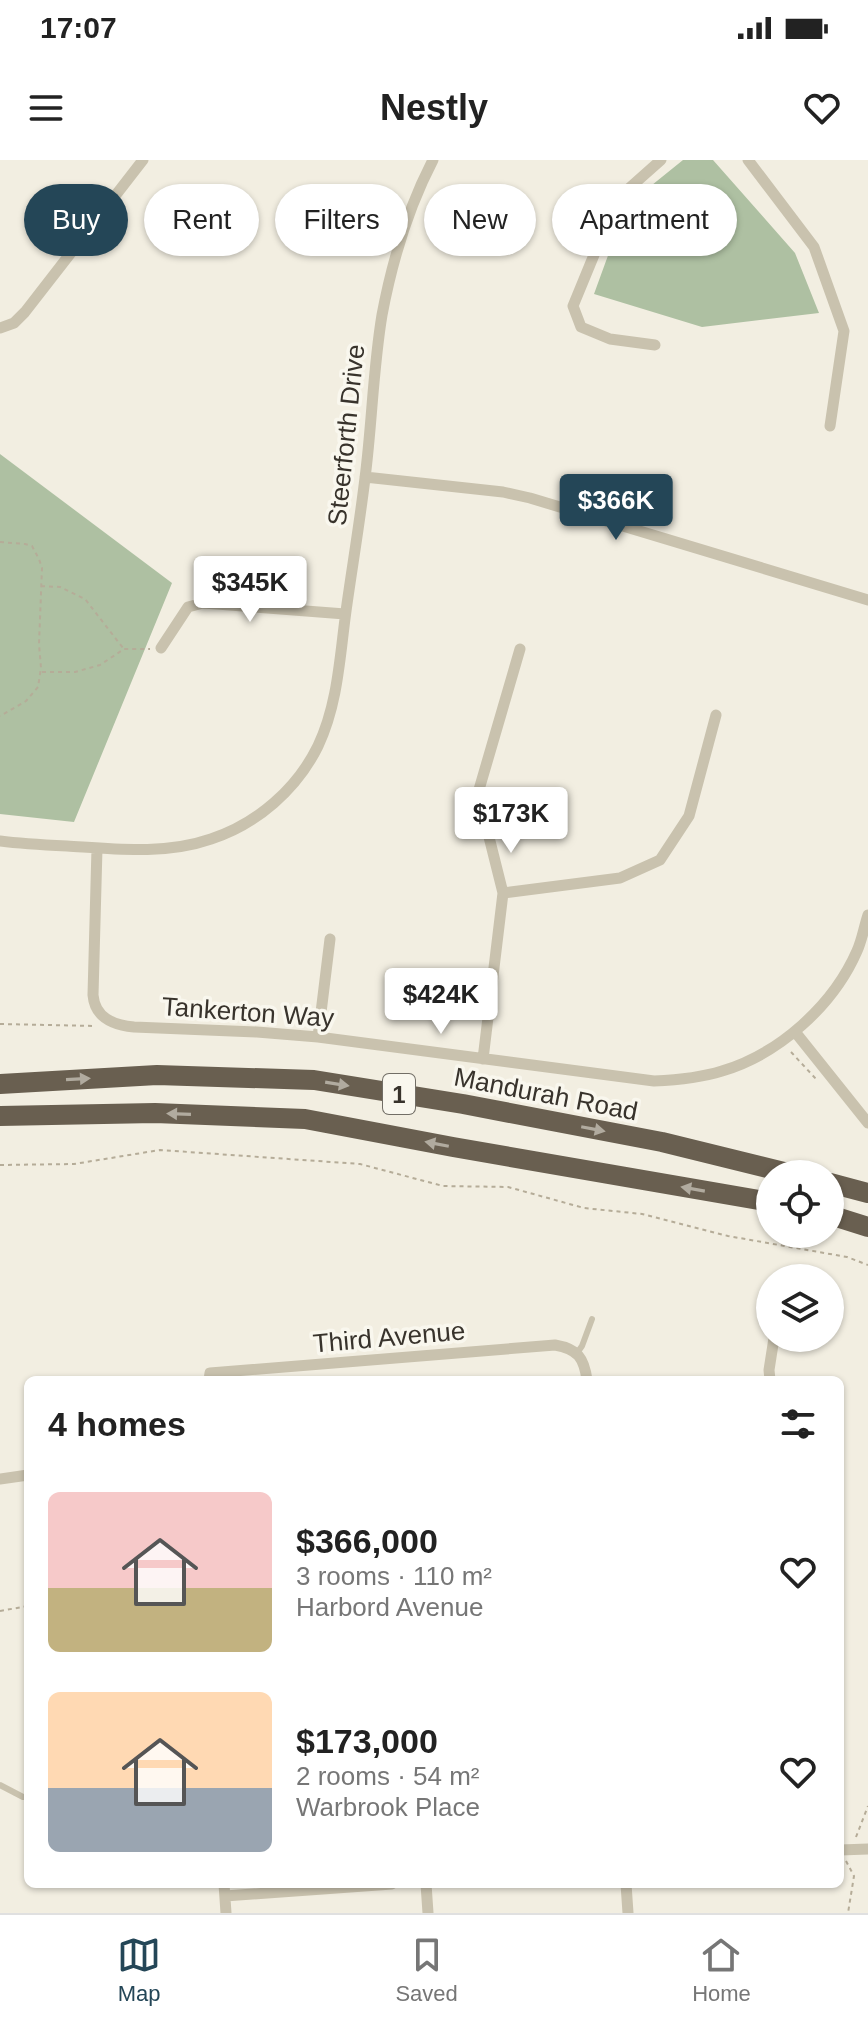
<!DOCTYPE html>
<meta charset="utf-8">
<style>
:root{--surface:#fff;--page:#f6f6f6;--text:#222;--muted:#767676;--line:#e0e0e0;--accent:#244657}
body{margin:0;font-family:Arial,sans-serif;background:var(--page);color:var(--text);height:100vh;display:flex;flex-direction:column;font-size:30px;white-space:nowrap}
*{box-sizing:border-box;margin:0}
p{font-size:26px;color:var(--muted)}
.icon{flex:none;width:44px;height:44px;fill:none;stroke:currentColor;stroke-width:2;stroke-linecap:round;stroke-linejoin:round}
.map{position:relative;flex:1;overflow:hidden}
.side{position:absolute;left:24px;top:1216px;width:820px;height:512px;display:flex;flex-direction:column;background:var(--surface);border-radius:12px;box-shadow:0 2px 6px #0004}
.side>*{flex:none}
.hud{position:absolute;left:24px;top:24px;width:820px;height:72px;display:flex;gap:16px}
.fabs{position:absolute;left:756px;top:1000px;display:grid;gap:16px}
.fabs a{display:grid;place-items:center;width:88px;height:88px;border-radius:50%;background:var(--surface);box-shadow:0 2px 6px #0004;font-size:40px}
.price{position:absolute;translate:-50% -68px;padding:0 18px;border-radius:8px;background:#fff;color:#222;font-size:26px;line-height:52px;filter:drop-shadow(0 2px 4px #0008)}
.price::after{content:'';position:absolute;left:50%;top:48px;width:24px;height:18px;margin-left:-12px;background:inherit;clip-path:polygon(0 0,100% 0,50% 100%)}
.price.current{background:var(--accent);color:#fff}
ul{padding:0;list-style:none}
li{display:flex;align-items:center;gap:24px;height:200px;padding:0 24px}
li span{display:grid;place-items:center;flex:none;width:224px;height:160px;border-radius:12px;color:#555}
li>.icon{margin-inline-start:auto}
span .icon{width:96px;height:96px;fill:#fffc;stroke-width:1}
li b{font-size:34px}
h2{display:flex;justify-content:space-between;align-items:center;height:96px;padding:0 24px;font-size:34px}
.tag{padding:0 28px;border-radius:36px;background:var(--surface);box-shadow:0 2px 6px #0004;font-size:28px;line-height:72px}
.tag.current{background:var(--accent);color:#fff}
.status{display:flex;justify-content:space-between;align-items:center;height:56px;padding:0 40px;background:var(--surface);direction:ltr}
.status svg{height:22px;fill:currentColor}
header{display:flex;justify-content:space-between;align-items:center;height:104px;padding:0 24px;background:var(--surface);font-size:36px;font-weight:700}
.dock{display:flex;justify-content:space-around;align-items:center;height:112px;border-top:2px solid var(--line);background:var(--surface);font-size:22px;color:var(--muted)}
.dock a{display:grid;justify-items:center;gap:4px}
.dock .current{color:var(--accent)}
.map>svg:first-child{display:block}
.green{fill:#aec0a2}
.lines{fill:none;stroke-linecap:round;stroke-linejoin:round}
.path{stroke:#b5ac98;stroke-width:2;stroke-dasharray:4 4;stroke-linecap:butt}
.service{stroke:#c9c2ae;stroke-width:6}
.minor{stroke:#c9c2ae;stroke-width:11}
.trunk{stroke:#695f50;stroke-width:20}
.oneway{fill:#b1ab9f}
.labels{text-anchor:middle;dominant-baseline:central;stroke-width:7;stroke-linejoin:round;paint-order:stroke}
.shield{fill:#f9f7ee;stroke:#726e66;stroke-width:2}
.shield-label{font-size:24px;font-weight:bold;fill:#38332c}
.street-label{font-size:26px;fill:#38332c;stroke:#f9f7ee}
</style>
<div class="status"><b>17:07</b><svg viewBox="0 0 49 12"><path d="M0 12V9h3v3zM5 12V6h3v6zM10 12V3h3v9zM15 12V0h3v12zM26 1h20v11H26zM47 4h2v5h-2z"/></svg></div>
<header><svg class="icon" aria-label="menu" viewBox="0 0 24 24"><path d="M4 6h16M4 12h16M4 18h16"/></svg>Nestly<svg class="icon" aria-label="heart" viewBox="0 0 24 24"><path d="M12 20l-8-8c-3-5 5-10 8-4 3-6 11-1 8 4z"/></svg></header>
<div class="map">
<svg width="868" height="1753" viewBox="0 0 868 1753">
<rect width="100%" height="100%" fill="#f2eee1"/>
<path class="green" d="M683 0H713L795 93 819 153 702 167 594 134 626 46Z
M0 294 172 423 74 662 0 654Z"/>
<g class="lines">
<path class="path" d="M0 382 25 384 32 386 39 399 42 408 39 484 41 508 38 527 26 541 0 556
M41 426 60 427 85 439 123 488
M42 512H75L100 505 124 489H150
M0 864 95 866
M791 892 816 919
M0 1005 74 1004 160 990 360 1004 443 1026 508 1027 584 1048 642 1054 728 1076 847 1097 868 1105
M0 1451 28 1446
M856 1677 868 1646
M846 1701 854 1716 848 1753"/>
<path class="service" d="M577 1193 582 1186 592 1159
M0 1625 23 1637H28"/>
<path class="minor" d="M748 0 814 87 844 171 830 266
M0 168 14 163 25 152 143 0
M655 185 610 179 581 167 573 146 617 39 661 0
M365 317 503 332 530 338 868 440
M161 488 188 447 203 443 345 454
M0 681C22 684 44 685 67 686 114 689 165 695 211 679 257 664 297 629 318 586 339 542 340 491 347 444 353 402 360 360 365 318 372 264 373 209 382 155 392 102 408 48 433 0
M97 688 93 835C95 858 113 865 134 867L257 872 318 877 654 921C677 920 700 918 722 911 779 894 833 846 857 791 862 780 864 767 868 755
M503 733 620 718 660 700 689 656 716 555
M796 873 868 963
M318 877 330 779
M483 899 503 733 478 633 520 489
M209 1220 210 1213 555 1185C578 1189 584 1198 587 1220
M770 1220 769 1210 774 1178
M0 1319 28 1315
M840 1690 868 1689
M224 1724 226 1753
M426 1724 428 1753
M626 1724 628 1753
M225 1736 392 1724"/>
<path class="trunk" d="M0 924 157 915 314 920 463 944 662 982 792 1014
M0 956 155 953 305 959 453 987 770 1042
M830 1023 868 1033
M830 1055 868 1067"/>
</g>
<defs><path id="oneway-solid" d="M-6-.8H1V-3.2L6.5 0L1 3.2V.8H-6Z" transform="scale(2)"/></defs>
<g class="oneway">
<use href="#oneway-solid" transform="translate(78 919) rotate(-3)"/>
<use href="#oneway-solid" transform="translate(337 924) rotate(9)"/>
<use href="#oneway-solid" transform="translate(179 954) rotate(-178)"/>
<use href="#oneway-solid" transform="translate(593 969) rotate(11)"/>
<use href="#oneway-solid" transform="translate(437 984) rotate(-169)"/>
<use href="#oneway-solid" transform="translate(693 1029) rotate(-170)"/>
</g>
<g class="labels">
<rect class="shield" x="383" y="914" width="32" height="40" rx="6"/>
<g class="shield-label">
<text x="399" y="934">1</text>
</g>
<g class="street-label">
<text transform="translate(346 275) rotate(-84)">Steerforth Drive</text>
<text transform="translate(248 852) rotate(4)">Tankerton Way</text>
<text transform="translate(546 934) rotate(11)">Mandurah Road</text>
<text transform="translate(389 1177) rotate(-5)">Third Avenue</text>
</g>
</g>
</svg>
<div class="fabs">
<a><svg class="icon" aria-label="locate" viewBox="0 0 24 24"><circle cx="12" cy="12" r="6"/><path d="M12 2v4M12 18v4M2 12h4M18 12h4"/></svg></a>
<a><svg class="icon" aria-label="layers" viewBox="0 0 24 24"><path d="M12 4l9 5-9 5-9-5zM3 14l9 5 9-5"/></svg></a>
</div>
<b class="price current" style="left:616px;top:382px">$366K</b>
<b class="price" style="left:250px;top:464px">$345K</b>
<b class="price" style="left:511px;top:695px">$173K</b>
<b class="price" style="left:441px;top:876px">$424K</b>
<div class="hud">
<a class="tag current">Buy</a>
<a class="tag">Rent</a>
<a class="tag">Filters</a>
<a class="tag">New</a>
<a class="tag">Apartment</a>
</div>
<section class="side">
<h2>4 homes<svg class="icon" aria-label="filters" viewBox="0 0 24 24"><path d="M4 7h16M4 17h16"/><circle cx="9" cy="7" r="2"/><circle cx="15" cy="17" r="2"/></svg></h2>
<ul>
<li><span style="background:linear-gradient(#f6c9c9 60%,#c2b280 0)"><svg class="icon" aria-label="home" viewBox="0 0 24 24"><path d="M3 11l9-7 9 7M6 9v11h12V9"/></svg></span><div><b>$366,000</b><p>3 rooms · 110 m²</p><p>Harbord Avenue</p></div><svg class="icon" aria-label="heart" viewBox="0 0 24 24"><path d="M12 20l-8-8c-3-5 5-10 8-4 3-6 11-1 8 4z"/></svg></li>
<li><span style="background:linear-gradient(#ffd9b3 60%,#9aa5b1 0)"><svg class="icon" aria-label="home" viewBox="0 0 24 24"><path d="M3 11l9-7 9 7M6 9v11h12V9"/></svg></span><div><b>$173,000</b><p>2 rooms · 54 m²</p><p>Warbrook Place</p></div><svg class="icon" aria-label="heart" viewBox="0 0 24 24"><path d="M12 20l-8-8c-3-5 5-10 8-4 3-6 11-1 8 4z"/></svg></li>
</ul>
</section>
</div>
<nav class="dock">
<a class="current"><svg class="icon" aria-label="map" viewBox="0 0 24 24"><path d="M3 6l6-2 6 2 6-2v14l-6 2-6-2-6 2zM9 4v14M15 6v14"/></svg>Map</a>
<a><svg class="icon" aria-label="saved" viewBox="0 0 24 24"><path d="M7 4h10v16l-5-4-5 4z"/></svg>Saved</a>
<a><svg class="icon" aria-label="home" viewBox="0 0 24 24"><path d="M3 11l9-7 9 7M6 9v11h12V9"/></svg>Home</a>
</nav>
